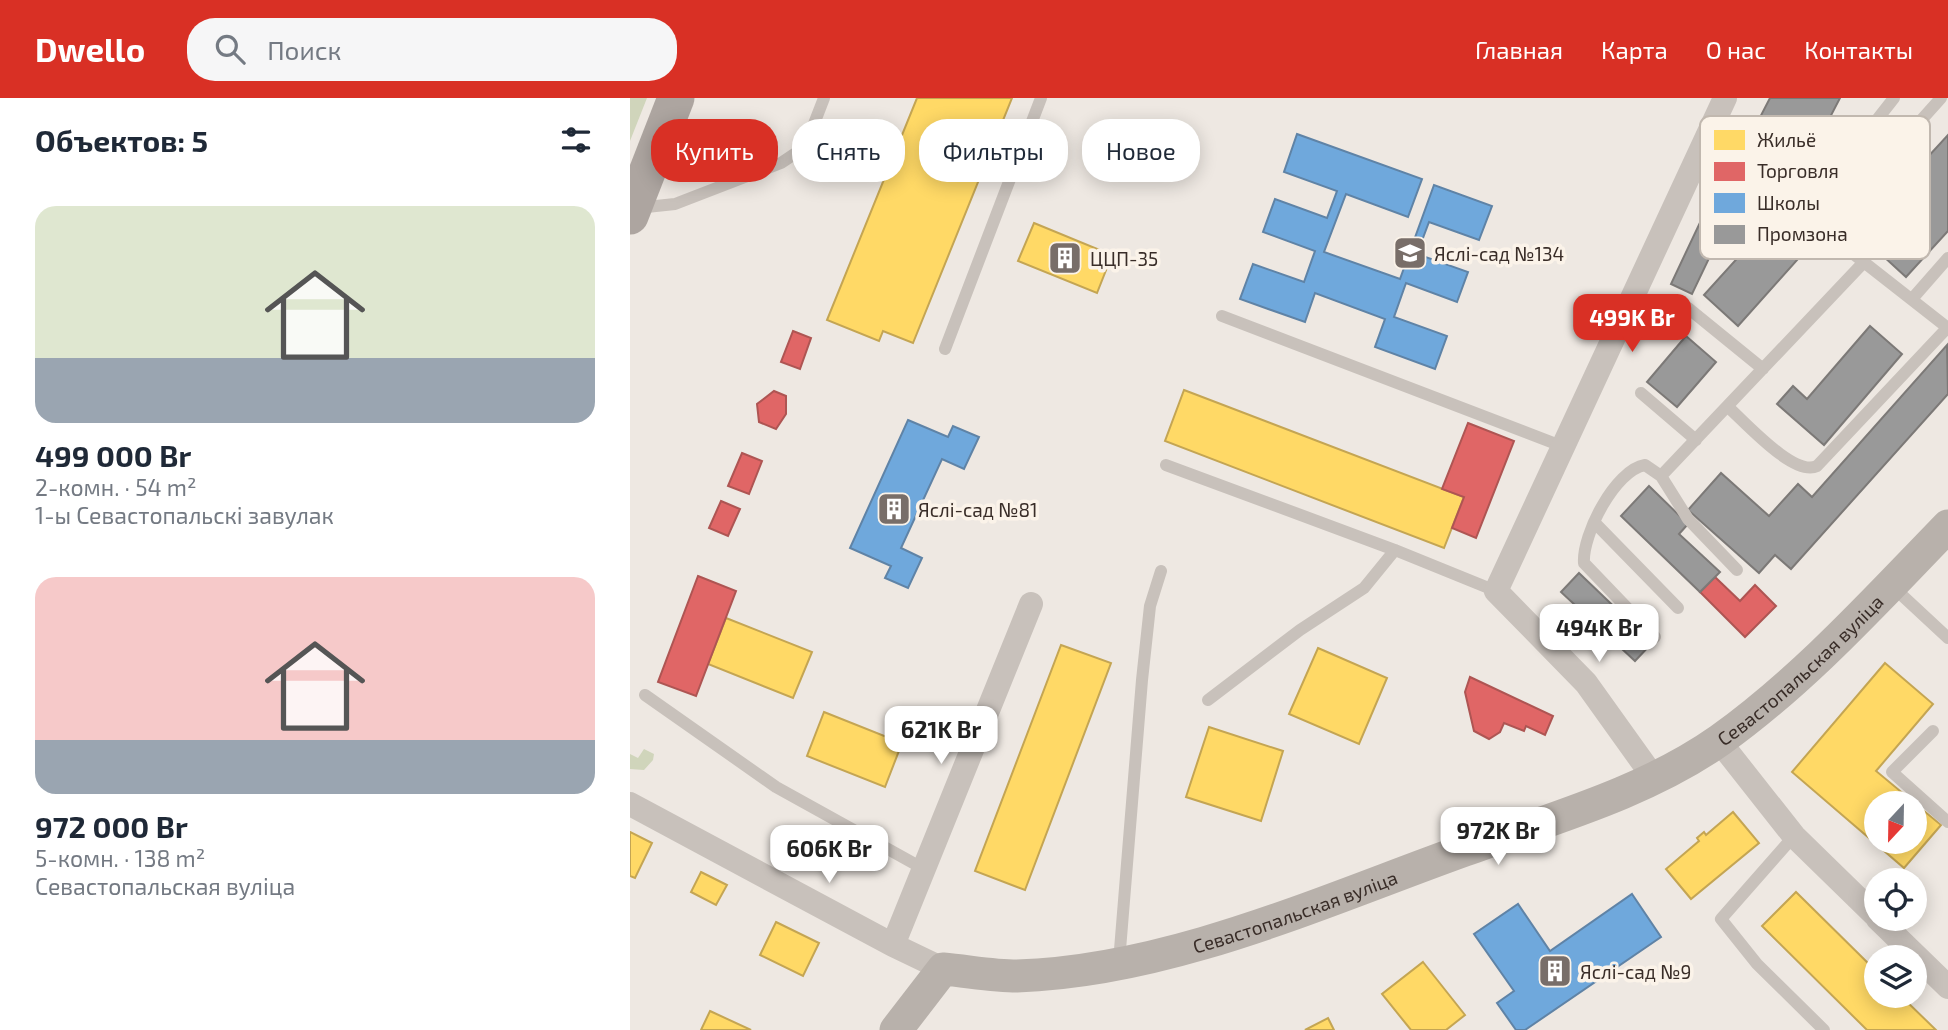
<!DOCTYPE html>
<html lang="ru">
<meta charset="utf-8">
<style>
:root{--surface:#fff;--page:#f6f6f7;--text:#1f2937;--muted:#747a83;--accent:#d93025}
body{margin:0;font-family:"Exo 2",sans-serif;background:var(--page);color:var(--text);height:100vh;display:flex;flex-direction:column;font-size:26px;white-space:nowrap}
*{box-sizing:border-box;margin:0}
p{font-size:23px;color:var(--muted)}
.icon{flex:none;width:38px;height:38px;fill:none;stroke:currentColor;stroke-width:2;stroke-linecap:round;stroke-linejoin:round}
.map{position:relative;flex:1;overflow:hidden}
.side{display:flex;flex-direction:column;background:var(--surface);width:630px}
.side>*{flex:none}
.hud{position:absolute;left:21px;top:21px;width:665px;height:63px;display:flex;gap:14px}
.needle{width:46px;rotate:202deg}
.controls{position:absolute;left:1234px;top:693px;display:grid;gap:14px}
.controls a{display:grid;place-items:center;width:63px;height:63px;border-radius:50%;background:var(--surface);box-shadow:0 4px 18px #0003;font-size:35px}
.price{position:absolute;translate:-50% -60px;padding:0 16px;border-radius:14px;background:#fff;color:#222;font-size:23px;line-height:46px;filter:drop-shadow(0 2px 4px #0008)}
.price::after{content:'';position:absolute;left:50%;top:42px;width:21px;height:16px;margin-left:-10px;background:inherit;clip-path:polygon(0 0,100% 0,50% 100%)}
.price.on{background:var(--accent);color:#fff}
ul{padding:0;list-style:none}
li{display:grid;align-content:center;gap:14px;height:371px;padding:0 35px}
li span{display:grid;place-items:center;height:217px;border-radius:21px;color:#555}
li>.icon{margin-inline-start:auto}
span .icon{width:126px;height:126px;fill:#fffc;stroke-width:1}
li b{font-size:30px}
h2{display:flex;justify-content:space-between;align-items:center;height:84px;padding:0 35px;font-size:30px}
.pill{padding:0 24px;border-radius:28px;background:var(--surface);box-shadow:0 4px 18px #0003;font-size:24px;line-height:63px}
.pill.on{background:var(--accent);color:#fff}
header{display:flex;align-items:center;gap:42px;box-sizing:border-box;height:98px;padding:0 35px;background:var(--accent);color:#fff}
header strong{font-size:33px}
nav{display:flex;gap:38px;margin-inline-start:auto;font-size:24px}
.search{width:490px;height:63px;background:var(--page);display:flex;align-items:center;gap:18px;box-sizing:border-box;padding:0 24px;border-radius:28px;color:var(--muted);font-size:26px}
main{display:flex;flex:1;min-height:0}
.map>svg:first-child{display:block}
.green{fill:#d0d5bb}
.homes{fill:#ffd966;stroke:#c4a553;stroke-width:2;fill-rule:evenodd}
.shops{fill:#e06666;stroke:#ae5553;stroke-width:2}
.schools{fill:#6fa8dc;stroke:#5f83a6;stroke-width:2}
.industry{fill:#999;stroke:#7c7977;stroke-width:2}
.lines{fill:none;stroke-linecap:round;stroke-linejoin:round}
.lane{stroke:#c8c1bb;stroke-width:12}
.street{stroke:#c8c1bb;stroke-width:24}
.secondary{stroke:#b8b1ab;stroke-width:33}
.primary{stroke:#ada5a0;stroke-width:37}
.labels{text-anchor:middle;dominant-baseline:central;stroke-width:7;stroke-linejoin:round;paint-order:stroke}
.poi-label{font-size:19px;fill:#392d28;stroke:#fbf3e9;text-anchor:start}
.street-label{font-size:19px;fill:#392d28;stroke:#fbf3e9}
.key{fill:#fbf3e9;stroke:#c1b8af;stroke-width:2}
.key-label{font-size:19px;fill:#392d28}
</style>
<header>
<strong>Dwello</strong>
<div class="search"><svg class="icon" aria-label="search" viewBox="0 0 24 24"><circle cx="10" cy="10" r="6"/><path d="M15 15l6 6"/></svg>Поиск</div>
<nav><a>Главная</a><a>Карта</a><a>О нас</a><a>Контакты</a></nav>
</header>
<main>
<section class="side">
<h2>Объектов: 5<svg class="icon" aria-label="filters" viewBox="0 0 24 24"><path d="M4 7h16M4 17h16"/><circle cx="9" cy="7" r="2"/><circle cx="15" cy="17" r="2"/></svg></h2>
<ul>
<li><span style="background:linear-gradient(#dfe7d0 70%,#9aa5b1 0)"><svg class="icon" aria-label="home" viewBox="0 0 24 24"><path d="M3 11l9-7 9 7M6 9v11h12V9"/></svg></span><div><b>499 000 Br</b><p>2-комн. · 54 m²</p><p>1-ы Севастопальскі завулак</p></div></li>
<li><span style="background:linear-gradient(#f6c9c9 75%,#9aa5b1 0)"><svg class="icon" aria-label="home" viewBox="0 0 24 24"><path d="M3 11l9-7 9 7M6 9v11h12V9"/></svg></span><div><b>972 000 Br</b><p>5-комн. · 138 m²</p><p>Севастопальская вуліца</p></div></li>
</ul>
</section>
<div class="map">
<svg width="1318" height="932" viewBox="0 0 1318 932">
<rect width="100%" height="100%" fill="#eee8e2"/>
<path class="green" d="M0 0H17L0 43Z
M14 651 24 656 23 662 14 672 0 671V656L8 660Z"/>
<path class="homes" d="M287 0H382L283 245 253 233 249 243 197 222Z
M404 125 482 157 467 195 388 163Z
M554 292 834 399 814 450 535 343Z
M96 520 182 554 163 600 78 566Z
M431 547 481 565 395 792 345 773Z
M688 550 757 580 729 646 659 616Z
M1255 565 1303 606 1246 673 1311 727 1274 770 1162 674ZM1246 705H1284V744H1246Z
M194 614 272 645 255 689 177 658Z
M579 629 653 653 631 723 556 699Z
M1103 714 1129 745 1061 801 1036 771 1069 743 1067 740 1074 734 1076 737Z
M0 734 22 745 5 780 0 778Z
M71 774 97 787 86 807 61 794Z
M1166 794 1246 873V898H1271L1306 932H1237L1132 828Z
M146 824 189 845 173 878 130 857Z
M793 864 835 917 816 932H781L752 896Z
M80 913 121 932H71Z
M698 920 704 932H675Z"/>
<path class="shops" d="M163 233 181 240 170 271 151 264Z
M144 293 156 298V316L146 331 129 324 127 306Z
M838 325 884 343 846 440 822 430 834 399 812 391Z
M112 355 132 363 119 396 98 388Z
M91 403 110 411 98 438 79 430Z
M68 478 106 493 66 598 28 584Z
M1085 479 1110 503 1125 487 1146 508 1115 539 1070 494Z
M840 579 923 618 915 637 896 628 894 633 874 625 870 634 859 641 844 633 835 594Z"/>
<path class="schools" d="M667 36 792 81 778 119 716 96 694 154 770 181 804 87 862 108 849 142 799 124 787 156 838 174 827 204 776 185 764 219 817 238 805 271 745 249 755 221 685 195 675 224 610 201 623 166 674 184 685 153 633 134 645 101 697 120 707 93 654 74Z
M278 322 318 339 323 328 349 339 334 371 312 361 271 450 292 460 278 490 255 480 261 468 220 450Z
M1002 796 1031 839 895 932H886L867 905 884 893 844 836 888 806 920 853Z"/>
<path class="industry" d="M1140 0H1210L1181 56 1126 27Z
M1318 37V133L1276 179 1228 135Z
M1091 80 1112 91 1062 196 1041 186Z
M1142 122 1176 152 1108 228 1074 197Z
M1240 228 1272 256 1194 347 1147 306 1163 288 1177 301Z
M1056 238 1086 264 1047 309 1017 284Z
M1317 247 1318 296 1161 471 1145 457 1129 475 1058 412 1091 375 1139 418 1168 386 1182 399Z
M1019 388 1058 426 1049 436 1090 474 1070 494 991 418Z
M949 475 1022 545 1005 563 931 494Z"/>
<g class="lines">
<path class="lane" d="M1111 68 1318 230
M7 110 45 106 151 65 175 49 194 0
M1173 116 1264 0
M1193 132 1311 0
M1282 201 1318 160
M1058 210 1133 271
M592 218 934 349
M315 251 411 0
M1011 295 1066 342
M1098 309C1116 325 1164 379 1187 368L1318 229
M536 367 765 452 866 493
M1031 378 1058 421 1107 472
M964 424 1048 510
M1262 488 1318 540
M1025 539 954 465C952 437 985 372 1015 367L1031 378 1234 164
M15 597 146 689 294 771
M578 602 670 532 734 490 765 452
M1303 633 1262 674 1318 724
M1164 738 1091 821 1127 866 1194 932
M489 864 512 582 520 508 531 473"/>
<path class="street" d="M1089 643 1164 738 1246 818
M1024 680 956 585 866 493 1095 0
M0 706 263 847 313 871
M1248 821 1318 889
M263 847 401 506"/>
<path class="secondary" id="s1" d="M266 932 313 871C337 873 363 878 387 878 540 873 693 803 835 752 920 721 1015 695 1090 642 1175 581 1246 502 1318 428"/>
<path class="primary" d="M0 118 46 0"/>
</g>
<defs>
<symbol id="school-square" viewBox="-11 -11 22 22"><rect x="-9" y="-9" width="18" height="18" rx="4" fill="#786e69" stroke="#fbf3e9"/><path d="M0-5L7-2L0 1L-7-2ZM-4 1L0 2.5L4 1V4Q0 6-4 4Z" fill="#fff"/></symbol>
<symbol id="building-square" viewBox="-11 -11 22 22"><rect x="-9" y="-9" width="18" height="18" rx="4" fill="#786e69" stroke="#fbf3e9"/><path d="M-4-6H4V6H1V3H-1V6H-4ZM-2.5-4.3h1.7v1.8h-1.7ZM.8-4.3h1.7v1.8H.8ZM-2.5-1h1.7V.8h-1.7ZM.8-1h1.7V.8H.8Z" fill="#fff"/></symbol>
</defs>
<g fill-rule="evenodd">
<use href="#school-square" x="761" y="136" width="38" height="38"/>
<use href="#building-square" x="416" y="141" width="38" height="38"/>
<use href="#building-square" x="245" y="392" width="38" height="38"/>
<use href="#building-square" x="906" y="854" width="38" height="38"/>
</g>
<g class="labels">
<g class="poi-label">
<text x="804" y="155">Яслі-сад №134</text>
<text x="460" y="160">ЦЦП-35</text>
<text x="288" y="411">Яслі-сад №81</text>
<text x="950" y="873">Яслі-сад №9</text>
</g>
<g class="street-label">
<text stroke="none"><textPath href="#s1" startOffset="1004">Севастопальская вуліца</textPath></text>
<text stroke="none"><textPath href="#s1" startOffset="438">Севастопальская вуліца</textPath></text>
</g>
</g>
<rect x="1070" y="18" width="230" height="143" rx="10" class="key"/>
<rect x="1084" y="32" width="31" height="20" fill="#ffd966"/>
<rect x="1084" y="64" width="31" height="19" fill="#e06666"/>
<rect x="1084" y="95" width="31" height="20" fill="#6fa8dc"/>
<rect x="1084" y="127" width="31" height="19" fill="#999"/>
<g class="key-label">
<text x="1127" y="49">Жильё</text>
<text x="1127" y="80">Торговля</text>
<text x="1127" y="112">Школы</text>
<text x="1127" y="143">Промзона</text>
</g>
</svg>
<div class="controls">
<a><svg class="needle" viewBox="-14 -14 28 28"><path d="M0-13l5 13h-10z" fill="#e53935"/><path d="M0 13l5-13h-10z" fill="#747a83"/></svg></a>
<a><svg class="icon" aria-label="locate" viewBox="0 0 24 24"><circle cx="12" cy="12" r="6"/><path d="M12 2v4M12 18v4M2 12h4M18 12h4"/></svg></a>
<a><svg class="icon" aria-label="layers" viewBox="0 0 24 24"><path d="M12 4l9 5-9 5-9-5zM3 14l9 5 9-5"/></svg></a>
</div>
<b class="price on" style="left:1002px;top:256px">499K Br</b>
<b class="price" style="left:969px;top:566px">494K Br</b>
<b class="price" style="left:311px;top:668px">621K Br</b>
<b class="price" style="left:868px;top:769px">972K Br</b>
<b class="price" style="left:199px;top:787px">606K Br</b>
<div class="hud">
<a class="pill on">Купить</a>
<a class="pill">Снять</a>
<a class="pill">Фильтры</a>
<a class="pill">Новое</a>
</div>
</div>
</main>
